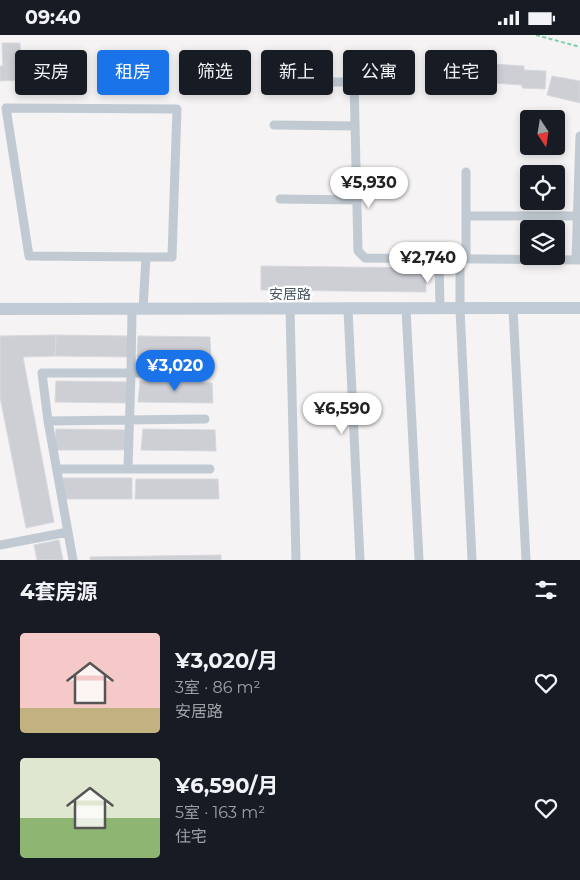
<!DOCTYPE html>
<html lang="zh">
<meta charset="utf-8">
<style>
:root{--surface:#171b24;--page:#20242c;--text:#f1f3f6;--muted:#9ea1a6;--accent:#1a73e8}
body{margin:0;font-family:Montserrat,"Noto Sans SC",sans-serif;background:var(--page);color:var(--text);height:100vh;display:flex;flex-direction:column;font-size:19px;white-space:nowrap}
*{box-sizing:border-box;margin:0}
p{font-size:16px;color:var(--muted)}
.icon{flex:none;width:28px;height:28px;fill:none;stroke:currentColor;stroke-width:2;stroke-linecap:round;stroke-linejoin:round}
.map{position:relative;height:525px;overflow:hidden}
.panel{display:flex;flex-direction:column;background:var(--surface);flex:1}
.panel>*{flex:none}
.top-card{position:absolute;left:15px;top:15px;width:550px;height:45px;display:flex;gap:10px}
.needle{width:32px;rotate:168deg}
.fabs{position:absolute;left:520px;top:75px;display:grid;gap:10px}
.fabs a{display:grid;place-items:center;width:45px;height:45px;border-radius:5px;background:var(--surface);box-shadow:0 2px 8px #0003;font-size:25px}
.price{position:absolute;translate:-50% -42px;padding:0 11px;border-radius:18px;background:#fff;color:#222;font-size:16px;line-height:32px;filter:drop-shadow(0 1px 2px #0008)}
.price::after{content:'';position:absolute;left:50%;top:30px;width:15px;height:11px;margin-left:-8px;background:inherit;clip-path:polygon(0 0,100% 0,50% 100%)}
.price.active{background:var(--accent);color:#fff}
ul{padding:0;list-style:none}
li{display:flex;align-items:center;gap:15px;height:125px;padding:0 20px}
li span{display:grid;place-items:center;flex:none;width:140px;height:100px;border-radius:5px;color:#555}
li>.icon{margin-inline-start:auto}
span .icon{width:60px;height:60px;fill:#fffc;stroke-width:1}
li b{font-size:21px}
h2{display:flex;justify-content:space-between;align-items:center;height:60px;padding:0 20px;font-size:21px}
.pill{padding:0 18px;border-radius:5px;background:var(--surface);box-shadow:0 2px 8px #0003;font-size:18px;line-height:45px}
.pill.active{background:var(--accent);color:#fff}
.status{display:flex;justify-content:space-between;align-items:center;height:35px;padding:0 25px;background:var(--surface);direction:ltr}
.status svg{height:14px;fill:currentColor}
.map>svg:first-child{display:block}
.building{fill:#cdcfd5;stroke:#d7d9de}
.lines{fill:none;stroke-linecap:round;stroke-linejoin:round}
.path{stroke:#7ad0a6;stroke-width:2;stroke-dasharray:4 2.5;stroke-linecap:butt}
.street{stroke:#c1cad2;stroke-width:9}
.secondary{stroke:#c1cbd6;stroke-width:12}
.labels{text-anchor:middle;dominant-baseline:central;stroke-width:4.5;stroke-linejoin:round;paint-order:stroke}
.street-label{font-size:14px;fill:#4a5661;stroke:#fff}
</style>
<div class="status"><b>09:40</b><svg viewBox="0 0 49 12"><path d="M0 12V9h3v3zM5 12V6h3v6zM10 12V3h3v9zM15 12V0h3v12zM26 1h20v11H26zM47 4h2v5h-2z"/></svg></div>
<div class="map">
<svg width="580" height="525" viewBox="0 0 580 525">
<rect width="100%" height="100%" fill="#f5f3f3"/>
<path class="building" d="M2 8H20L21 45 0 46V31H3Z
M447 16H470V22H493L492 43 469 42V36L447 35Z
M493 29 524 31V35L546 36 545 54 522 53V50L492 48Z
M552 41 580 46V68L547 60Z
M261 231 426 233V257L261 255Z
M56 300 128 301 129 322 55 321Z
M56 300 55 321 23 322 54 487 26 493 0 362V301Z
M138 301 210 302 211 322H137Z
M56 346 128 347 129 368 55 367Z
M140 346 212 348 213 368 138 367Z
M56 394 128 395 129 415H54Z
M143 394 215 395 216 416 141 415Z
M63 443H132V464H62Z
M136 444H218L219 464H135Z
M59 505 63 525H37L34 510Z
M221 520V525H90V522Z"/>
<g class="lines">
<path class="path" d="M536 0 580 12"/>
<path class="street" d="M272 47H354L358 216 365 223 580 225
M274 90 355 91
M466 137V224
M280 164 357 165
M466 181H580
M439 224 440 274
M460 224V274L472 525
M576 225 580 101
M143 274 146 222H172L177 74 6 73 29 221 146 222
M290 274 296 525
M348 274 360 525
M406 274 419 525
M513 274 526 525
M48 386 205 384
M128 433 131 338 206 337
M57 434H210
M0 510 68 497
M73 525 48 386 42 338H131L132 274"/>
<path class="secondary" d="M0 274 580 273"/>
</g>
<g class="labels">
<g class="street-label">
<text x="290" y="259">安居路</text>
</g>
</g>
</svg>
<div class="fabs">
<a><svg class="needle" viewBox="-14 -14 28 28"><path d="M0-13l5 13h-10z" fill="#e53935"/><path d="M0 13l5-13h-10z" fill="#9ea1a6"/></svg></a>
<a><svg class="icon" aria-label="locate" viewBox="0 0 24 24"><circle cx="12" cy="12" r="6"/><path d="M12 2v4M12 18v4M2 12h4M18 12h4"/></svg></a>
<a><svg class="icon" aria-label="layers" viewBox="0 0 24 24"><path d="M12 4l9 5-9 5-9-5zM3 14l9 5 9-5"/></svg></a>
</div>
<b class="price" style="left:369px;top:174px">¥5,930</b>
<b class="price" style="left:428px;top:249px">¥2,740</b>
<b class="price active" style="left:175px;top:357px">¥3,020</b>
<b class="price" style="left:342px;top:400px">¥6,590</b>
<div class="top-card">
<a class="pill">买房</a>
<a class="pill active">租房</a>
<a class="pill">筛选</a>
<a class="pill">新上</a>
<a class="pill">公寓</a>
<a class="pill">住宅</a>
</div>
</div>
<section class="panel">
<h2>4套房源<svg class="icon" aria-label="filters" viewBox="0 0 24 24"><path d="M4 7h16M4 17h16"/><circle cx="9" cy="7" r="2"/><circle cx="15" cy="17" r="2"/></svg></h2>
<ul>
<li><span style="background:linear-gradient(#f6c9c9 75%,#c2b280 0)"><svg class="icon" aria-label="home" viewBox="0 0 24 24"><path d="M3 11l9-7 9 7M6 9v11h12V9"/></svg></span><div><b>¥3,020/月</b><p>3室 · 86 m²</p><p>安居路</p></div><svg class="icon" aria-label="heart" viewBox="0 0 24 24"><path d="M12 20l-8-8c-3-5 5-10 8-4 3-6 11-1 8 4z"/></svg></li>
<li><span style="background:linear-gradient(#dfe7d0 60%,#8fb573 0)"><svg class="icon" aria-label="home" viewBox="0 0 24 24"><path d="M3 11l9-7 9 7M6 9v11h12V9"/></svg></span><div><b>¥6,590/月</b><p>5室 · 163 m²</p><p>住宅</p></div><svg class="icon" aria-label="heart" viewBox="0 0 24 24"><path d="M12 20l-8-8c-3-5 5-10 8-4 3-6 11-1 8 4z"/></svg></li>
</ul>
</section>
